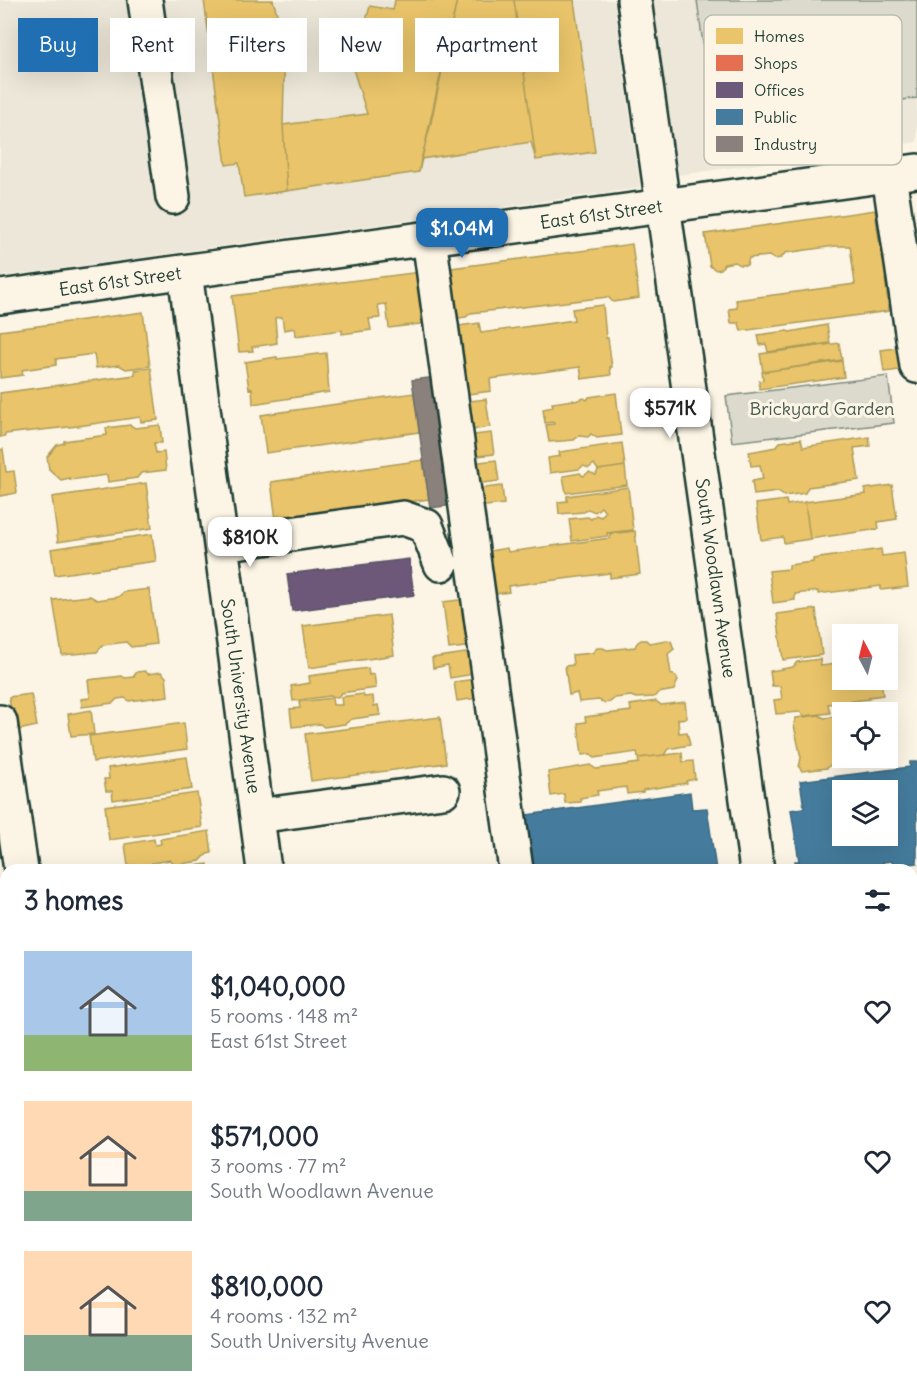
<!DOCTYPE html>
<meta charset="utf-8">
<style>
:root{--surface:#fff;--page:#f6f6f7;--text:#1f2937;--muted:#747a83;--accent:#1f6fb2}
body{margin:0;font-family:Delius,sans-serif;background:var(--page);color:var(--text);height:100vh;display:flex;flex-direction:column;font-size:22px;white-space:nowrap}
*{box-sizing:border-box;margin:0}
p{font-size:20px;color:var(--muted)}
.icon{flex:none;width:33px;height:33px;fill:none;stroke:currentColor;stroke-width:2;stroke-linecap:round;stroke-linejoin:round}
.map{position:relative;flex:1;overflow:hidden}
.side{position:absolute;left:0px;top:864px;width:918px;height:536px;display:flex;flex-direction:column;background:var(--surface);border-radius:18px 18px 0 0;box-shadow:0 6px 24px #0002}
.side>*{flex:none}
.banner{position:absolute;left:18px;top:18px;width:600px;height:54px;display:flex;gap:12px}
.needle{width:39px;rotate:353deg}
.buttons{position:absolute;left:832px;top:624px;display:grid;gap:12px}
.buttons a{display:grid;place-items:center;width:66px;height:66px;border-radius:0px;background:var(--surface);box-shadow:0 6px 24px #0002;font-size:30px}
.price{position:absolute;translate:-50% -51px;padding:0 14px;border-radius:12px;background:#fff;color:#222;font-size:20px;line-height:39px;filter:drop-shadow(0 2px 3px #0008)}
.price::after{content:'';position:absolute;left:50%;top:36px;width:18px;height:14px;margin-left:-9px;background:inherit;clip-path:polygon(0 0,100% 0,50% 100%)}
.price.on{background:var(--accent);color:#fff}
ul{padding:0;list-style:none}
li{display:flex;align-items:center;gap:18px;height:150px;padding:0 24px}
li span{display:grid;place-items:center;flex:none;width:168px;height:120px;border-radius:0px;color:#555}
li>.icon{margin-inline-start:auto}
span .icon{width:72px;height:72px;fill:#fffc;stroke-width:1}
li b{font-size:26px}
h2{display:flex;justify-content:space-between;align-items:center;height:72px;padding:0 24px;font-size:26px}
.pill{padding:0 21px;border-radius:0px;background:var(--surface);box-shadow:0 6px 24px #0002;font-size:21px;line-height:54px}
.pill.on{background:var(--accent);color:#fff}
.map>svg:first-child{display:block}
.built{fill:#ece7d8}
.green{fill:#dcdacc;stroke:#7e8c80;stroke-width:1.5}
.homes{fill:#e9c46a;stroke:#ac9c5a;stroke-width:1.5}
.shops{fill:#e76f51;stroke:#ab6048;stroke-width:1.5}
.offices{fill:#6d597a;stroke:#565165;stroke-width:1.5}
.public{fill:#457b9d;stroke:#3a687e;stroke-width:1.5;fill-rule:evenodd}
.industry{fill:#8a817c;stroke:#6a6d66;stroke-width:1.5}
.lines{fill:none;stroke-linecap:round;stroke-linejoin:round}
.minor-casing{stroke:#1f3d34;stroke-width:38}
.minor{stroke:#fcf5e5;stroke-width:33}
.labels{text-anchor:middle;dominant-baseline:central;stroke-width:6;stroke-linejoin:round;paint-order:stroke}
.street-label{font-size:18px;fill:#1f3d34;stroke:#fcf5e5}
.park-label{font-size:18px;fill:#455c52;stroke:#fcf5e5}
.key{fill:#fcf5e5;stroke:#babeb0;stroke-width:1.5}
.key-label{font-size:16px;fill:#1f3d34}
</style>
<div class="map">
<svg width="917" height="1399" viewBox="0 0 917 1399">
<rect width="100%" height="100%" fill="#fcf5e5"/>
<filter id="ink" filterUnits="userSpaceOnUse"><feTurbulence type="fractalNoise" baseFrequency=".0167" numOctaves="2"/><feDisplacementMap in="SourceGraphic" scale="12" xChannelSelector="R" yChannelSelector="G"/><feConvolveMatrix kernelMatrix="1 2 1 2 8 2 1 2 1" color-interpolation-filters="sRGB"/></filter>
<g filter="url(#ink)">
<path class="built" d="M0 0H614L640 188 0 277Z
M653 0H917V142L678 175Z
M454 1394H811L812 1399H414Z"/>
<path class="green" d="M697 0H917V98L714 125Z
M888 376 894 423 732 442 726 396Z"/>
<path class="homes" d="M204 0H273L285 42 283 125 367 114 353 69 370 6 393 10 395 0H514L536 160 531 142 421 159 419 172 244 197 239 163 226 165Z
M204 0H273L285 42 283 125 287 191 244 197 239 163 226 165Z
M395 0H457L419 172 287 191 283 125 367 114 353 69 370 6 393 10Z
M457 0H574L595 152 536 160 531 142 421 159 430 127Z
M514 0H574L595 152 536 160Z
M875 210 879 241 888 240 893 278 885 279 889 311 741 331 739 323H731L729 309 737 308 736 300 855 284 850 246H835L785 253 781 258 774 259 769 256 749 258 747 265H740L735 262 724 264 721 269 716 270 710 266 705 234Z
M632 244 639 298 613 302 608 297 471 313 466 317 451 319 444 269Z
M420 272 427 323 389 328 386 304 378 305 380 318 369 319 371 330 342 334V330L296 336 295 328 284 330 282 317 275 318 277 343 252 347 253 351 239 352 232 296Z
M603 305 606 338H608L612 367H610L611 375 582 379 580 367 490 379 491 391 461 395 452 327 479 323 481 333 574 320 572 309Z
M143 312 150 366 126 369 119 365 96 368 94 354 56 359V365L22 370 23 375 0 378V331Z
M827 325 830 343 768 352 766 344 760 345 758 335 787 331 790 332Z
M839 343 842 360 763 372 760 354Z
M904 347 907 369 884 372 881 350Z
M326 353 329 392 253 404 252 388 249 389 245 362 277 357V359Z
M842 361 844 377 759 389V381L763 380 762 372Z
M151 368 158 420 141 422 140 417 78 426 5 434V436L0 437V393L135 375V370Z
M414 393 419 432 266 453 261 415Z
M616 393 621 435 597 438 591 434 588 437 579 436 574 440 549 442 546 425 554 424V422L545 423 543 409 553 407 552 403 573 400 575 401 584 398 587 400 589 397Z
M486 399 490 427 466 431 462 402Z
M130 425 135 428 160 425 162 443H154L156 453 164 452 166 470 141 473 137 478 108 482 107 475 70 480V478L61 480 49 469 47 457 57 445 64 443V441L107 435 106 428Z
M491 433 494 454 469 457 466 436Z
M869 437 870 446 854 448 859 480 808 487 805 493 784 496 778 492 754 495 752 481 763 479 760 465 751 466 749 452 776 447 780 442 801 439 803 447Z
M622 443 625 466 598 470 594 464 589 468 583 466 579 469 550 473 548 458 560 456 559 452Z
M3 449 6 472 14 471 17 493 0 496V450Z
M423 460 429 499 276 520 271 482Z
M496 460 499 481 474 484 471 463Z
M625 466 627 485 566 493 563 476 580 473 583 476 589 472 596 475 598 470Z
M146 483 152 528 58 542 52 497Z
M892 485 897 519 878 522 879 529 810 539 805 502 866 494 865 489Z
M502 486 504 504 477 507 475 489Z
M628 487 633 530 607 533 608 536 572 541 569 519 588 517 591 519 596 515 601 517 605 512 601 507 595 512 588 509 584 512 559 514 558 502 567 501V496Z
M786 500 787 505 805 502 810 539 784 543 783 537 761 540 756 504Z
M635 531 640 574 610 578V573L508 586 509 592 489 595 483 552 507 548 508 552 610 538V534Z
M152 534 156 561 55 575 51 549Z
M881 549 882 556 904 553 908 587 881 590V586L818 594V591L795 594V600L773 603 769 571 789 569V565L813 562V559Z
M149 589 156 644 131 647 126 642 103 645 97 652 62 655 53 600 90 596 97 600 118 597 124 592Z
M467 599 473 646 449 649 443 602Z
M816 609 822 655 783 660 777 614Z
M389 615 394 655 309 668 303 626Z
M641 640H646L649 643 667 640 671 641 674 649 668 654 671 674 676 676 678 680 674 690 658 693 654 697 636 698 631 696 615 698 610 702 604 703 599 700 579 702 577 693 569 695 565 666 573 665 572 655 592 653 597 648H603L607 650 635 647 637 643Z
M472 652 475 674 450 678 448 665 433 668 432 658Z
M820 659 821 666 843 663V680H881L883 695 869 697V699L828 704 830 713 804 716 800 712 776 714 774 700 782 699 780 686H772L770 671 793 667 797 662Z
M368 668 369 675 374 674 376 688 341 693 338 697 330 696 293 701 291 686 310 683 309 676Z
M145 671 148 674 161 672 166 677 168 696 129 701 125 698 117 699 113 703 82 707 81 699 90 698 88 680 122 676 125 678 133 677 137 672Z
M475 679 477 698 457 701 454 682Z
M31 694 37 726 14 731 9 697Z
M363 694 364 697 373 696 374 706 378 705 380 715 352 719 345 724 324 727 320 724 292 727 290 709 300 708 299 702 332 698 333 705H342L341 697Z
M656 701 661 705 685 702 687 718 678 719 679 733 687 732 690 745 668 749 664 755 638 758 637 752 594 758 591 754 582 755 578 723 586 722 585 717 631 711 630 705Z
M866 709V712H843V758H873L874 762 846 766 842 762 831 764 827 768 802 771 799 767 801 758 794 725 796 718 819 715 824 718 834 717 838 713Z
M91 710 94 734 71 736 68 714Z
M440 717 446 763 311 781 305 734Z
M184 723 187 749 93 762 89 736Z
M682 753 683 762 693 761 695 779 686 781 687 783 643 790V792L627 794 626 787 597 791 598 795 580 798 581 802 565 803 564 794 551 796 548 772 590 765 596 769 639 763 638 758Z
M187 757 192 789 113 800 112 791H106L104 779H109L108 768Z
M197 793 202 827 109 840 105 806Z
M209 831 212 853 207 854 200 861 175 865 170 860 152 863V866L139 868 138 865 128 866 125 844 154 839 155 845 161 844 160 839Z
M208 864 209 870H174L175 868Z
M5 887 6 911 0 912V888Z
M3 938 6 943V984L0 985V939Z
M917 1044V1078H912V1045Z
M0 1067 6 1069V1130L2 1127 0 1112 2 1109 0 1102Z
M917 1102V1145H912V1103Z
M917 1155V1175L912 1176V1156Z
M917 1182V1200L912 1201V1183Z
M917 1210V1263L916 1257H912V1211Z
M917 1269V1318H912V1270Z
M917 1323V1368L912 1369V1324Z
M917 1376V1397L884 1399V1394H912V1377Z
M121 1394H146L147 1399H122Z"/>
<path class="shops" d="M189 1394H277L272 1399H245V1397L234 1399H189Z"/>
<path class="offices" d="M409 559 414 595 292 611 287 574Z"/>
<path class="public" d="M910 762H917V863L893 866 892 861 883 862 884 866 869 868V865L831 870H796L795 861H799L791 810 804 808 800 781 910 767ZM843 790H888V836H843Z
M690 792 692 809 707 808 716 870H528L520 816Z"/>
<path class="industry" d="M437 377 454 505 430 508 412 380Z"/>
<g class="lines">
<defs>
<path id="minor" d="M145 0 173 197
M634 0 757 870
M889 175 917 366
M429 238 516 870
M185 272 264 870
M0 297 917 171
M221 544 403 518 426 526 441 564
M0 722 21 870
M257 816 443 791
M912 906 917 905
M0 1030H6
M110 1394 111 1399
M340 1394V1399
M831 1394 832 1399
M545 1399 583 1394"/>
</defs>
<use href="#minor" class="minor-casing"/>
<use href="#minor" class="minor"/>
</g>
</g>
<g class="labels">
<g class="street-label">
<text transform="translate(601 214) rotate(-8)">East 61st Street</text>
<text transform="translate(120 281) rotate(-8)">East 61st Street</text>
<text transform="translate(716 578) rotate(82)">South Woodlawn Avenue</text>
<text transform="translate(241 696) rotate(82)">South University Avenue</text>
</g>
<g class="park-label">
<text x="822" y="408">Brickyard Garden</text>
</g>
</g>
<rect x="704" y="15" width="198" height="150" rx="9" class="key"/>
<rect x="716" y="28" width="27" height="16" fill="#e9c46a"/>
<rect x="716" y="55" width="27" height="16" fill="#e76f51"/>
<rect x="716" y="82" width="27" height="16" fill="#6d597a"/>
<rect x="716" y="109" width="27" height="16" fill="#457b9d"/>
<rect x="716" y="136" width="27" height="16" fill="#8a817c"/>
<g class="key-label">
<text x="754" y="42">Homes</text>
<text x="754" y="69">Shops</text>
<text x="754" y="96">Offices</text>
<text x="754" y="123">Public</text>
<text x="754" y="150">Industry</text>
</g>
</svg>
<div class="buttons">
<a><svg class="needle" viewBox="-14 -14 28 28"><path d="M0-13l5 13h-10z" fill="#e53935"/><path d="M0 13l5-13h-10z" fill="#747a83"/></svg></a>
<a><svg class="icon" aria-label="locate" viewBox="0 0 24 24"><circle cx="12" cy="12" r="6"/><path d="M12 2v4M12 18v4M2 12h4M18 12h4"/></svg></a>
<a><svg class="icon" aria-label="layers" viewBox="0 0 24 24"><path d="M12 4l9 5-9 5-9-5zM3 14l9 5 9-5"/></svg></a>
</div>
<b class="price on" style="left:462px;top:259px">$1.04M</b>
<b class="price" style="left:670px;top:439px">$571K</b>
<b class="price" style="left:250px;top:568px">$810K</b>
<div class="banner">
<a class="pill on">Buy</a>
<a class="pill">Rent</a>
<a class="pill">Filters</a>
<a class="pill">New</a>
<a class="pill">Apartment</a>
</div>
<section class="side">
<h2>3 homes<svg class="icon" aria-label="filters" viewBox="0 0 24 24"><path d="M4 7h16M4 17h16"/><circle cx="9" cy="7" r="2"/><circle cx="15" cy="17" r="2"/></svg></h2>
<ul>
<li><span style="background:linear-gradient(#a9c7e8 70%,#8fb573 0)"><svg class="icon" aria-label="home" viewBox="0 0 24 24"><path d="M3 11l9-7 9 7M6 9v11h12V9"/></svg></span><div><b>$1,040,000</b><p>5 rooms · 148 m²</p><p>East 61st Street</p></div><svg class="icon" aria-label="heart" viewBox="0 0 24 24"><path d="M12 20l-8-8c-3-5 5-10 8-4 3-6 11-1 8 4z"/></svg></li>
<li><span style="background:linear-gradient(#ffd9b3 75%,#7fa58c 0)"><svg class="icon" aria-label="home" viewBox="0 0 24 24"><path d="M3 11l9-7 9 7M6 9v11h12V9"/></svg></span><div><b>$571,000</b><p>3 rooms · 77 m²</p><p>South Woodlawn Avenue</p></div><svg class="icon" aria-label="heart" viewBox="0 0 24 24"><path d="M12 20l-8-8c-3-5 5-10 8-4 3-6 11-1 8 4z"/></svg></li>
<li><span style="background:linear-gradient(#ffd9b3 70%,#7fa58c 0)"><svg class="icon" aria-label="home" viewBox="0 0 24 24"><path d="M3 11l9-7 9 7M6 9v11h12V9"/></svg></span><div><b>$810,000</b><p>4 rooms · 132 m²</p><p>South University Avenue</p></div><svg class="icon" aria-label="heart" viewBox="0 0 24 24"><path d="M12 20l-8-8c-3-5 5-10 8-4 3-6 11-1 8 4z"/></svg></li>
</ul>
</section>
</div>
